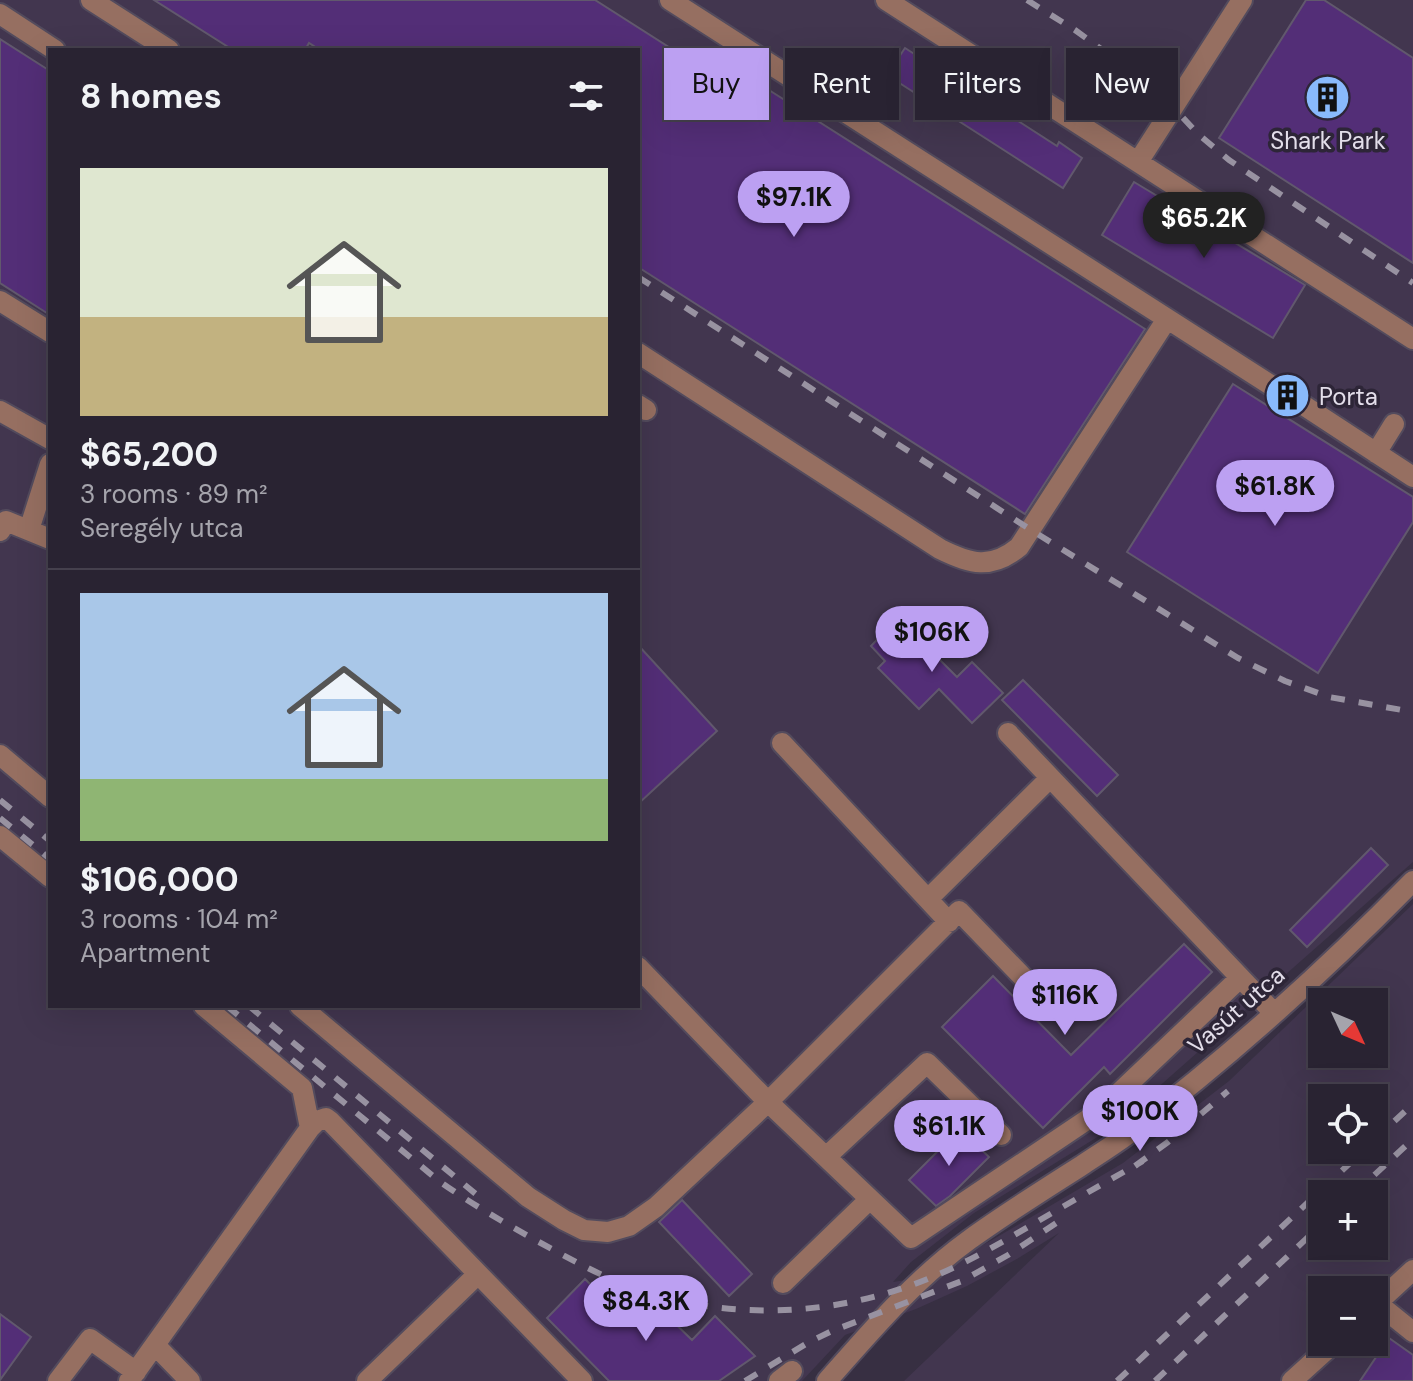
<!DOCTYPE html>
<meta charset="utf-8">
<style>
:root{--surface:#292332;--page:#312b3a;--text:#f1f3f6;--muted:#a5a4ac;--line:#45404d;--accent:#bca0f2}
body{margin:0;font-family:"DM Sans",sans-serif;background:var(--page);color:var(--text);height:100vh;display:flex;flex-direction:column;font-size:30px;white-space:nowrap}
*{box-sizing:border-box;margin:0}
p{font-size:26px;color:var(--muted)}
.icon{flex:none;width:44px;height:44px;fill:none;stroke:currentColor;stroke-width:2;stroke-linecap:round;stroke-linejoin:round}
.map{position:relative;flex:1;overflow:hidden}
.panel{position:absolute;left:48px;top:48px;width:592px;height:960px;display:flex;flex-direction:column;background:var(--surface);border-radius:0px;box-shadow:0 8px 32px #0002,0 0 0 2px var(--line)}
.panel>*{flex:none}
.banner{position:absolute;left:664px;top:48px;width:628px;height:72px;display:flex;gap:16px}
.needle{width:52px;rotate:134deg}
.buttons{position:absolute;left:1308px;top:988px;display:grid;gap:16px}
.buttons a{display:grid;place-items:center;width:80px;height:80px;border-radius:0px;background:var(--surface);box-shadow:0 8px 32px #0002,0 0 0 2px var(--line);font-size:40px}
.price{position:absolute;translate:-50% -68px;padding:0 18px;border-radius:28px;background:var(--accent);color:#111;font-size:26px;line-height:52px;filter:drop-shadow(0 2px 4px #0008)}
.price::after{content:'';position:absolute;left:50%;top:48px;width:24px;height:18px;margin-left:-12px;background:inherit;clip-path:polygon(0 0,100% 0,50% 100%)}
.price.active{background:#222;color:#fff}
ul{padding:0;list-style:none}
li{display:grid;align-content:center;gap:16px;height:424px;padding:0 32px}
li+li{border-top:2px solid var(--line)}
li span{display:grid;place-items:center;height:248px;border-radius:0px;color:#555}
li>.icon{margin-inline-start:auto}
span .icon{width:144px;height:144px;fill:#fffc;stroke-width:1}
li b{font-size:34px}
h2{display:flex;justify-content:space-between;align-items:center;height:96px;padding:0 32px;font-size:34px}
.pill{padding:0 28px;border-radius:0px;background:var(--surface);box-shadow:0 8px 32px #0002,0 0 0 2px var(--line);font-size:28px;line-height:72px}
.pill.active{background:var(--accent);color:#111}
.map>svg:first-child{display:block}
.built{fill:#42364f;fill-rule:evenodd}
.building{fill:#532e77;stroke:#61586d;stroke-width:2}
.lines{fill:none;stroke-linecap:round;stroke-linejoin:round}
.minor-casing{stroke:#534b5d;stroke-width:24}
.minor{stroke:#966f61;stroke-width:20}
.rail{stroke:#9892a1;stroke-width:6;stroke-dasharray:14 14;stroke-linecap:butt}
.labels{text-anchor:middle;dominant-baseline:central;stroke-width:7;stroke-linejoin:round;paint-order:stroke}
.poi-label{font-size:24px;fill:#e3deea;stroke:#2d2537}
.street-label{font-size:24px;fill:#e3deea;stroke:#2d2537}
</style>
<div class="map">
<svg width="1413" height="1381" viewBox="0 0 1413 1381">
<rect width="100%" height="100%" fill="#372f42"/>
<path class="built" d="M0 0H1413V862L1112 1128 974 1213 911 1262 893 1282 906 1280 940 1267 992 1240 1123 1163 1229 1081 1413 904V1381H904L1059 1233 1015 1260 967 1286 916 1309 845 1335 802 1381H0ZM50 50H638V1006H50ZM1322 1002H1374V1054H1322ZM1322 1098H1374V1150H1322ZM1322 1194H1374V1246H1322ZM1322 1290H1374V1342H1322Z"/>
<path class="building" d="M154 0H595L752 100 761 85 1145 329 1025 514 638 267V50H320L309 43 305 50H233Z
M1306 0H1324L1413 58V263L1219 138Z
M0 39 50 71V315L0 283Z
M905 48 1057 146 1059 142 1082 158 1063 188 887 75Z
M1134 182 1305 285 1273 338 1102 235Z
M1233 384 1413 497V522L1318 673 1127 552Z
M898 618 957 677 972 662 1003 693 972 723 939 689 919 709 878 668 885 661 871 646Z
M638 645 717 731 638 804Z
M1023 680 1118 775 1097 796 1002 700Z
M1371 848 1388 865 1307 947 1290 930Z
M1184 944 1212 972 1110 1074 1104 1067 1043 1128 942 1027 993 976 1071 1055Z
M960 1129 989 1157 950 1196 936 1206 909 1180Z
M682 1200 752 1274 729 1296 659 1222Z
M585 1279 632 1326 656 1305 692 1340 715 1316 755 1356 719 1381H609L547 1318Z
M0 1314 31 1337 0 1380Z
M1389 1338 1413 1355V1381H1360Z"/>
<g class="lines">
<defs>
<path id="minor" d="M91 0 169 50
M670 0 1283 393
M886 0 1413 339
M0 14 55 50
M1138 162 1242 0
M0 301 50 332
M638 353 940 549C970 564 991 570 1019 547L1167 319
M1294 399 1413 477
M638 405 646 410
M0 411 50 439
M1376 453 1394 424
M29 530 50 464
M0 531 6 521 50 539
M1008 733 1274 1013
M782 743 949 922
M0 755 50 797
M0 836 50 877
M928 899 1050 778
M638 967 768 1102 911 1238 1100 1111 1240 978
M204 1006 302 1088 310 1128
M300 1006 528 1197 564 1220 584 1230 608 1232 629 1226 656 1207 768 1102 959 911 1046 1001
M826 1157 927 1063 1001 1135
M783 1283 870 1199
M1377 1303 1413 1332
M1374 1306 1413 1270
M155 1345 190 1381
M58 1381 90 1339 136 1372
M129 1381 310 1128 317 1121 326 1118 330 1121 582 1381
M367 1381 478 1274
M779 1381 792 1371
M827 1381C871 1331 915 1279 969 1240 1005 1214 1043 1190 1081 1166 1096 1156 1112 1146 1127 1135 1227 1059 1325 971 1413 881
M1292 1381 1335 1342"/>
</defs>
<use href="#minor" class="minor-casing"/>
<use href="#minor" class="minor"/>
<path class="rail" d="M1027 0 1075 30 1126 67 1173 107 1198 134 1229 160 1413 283
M638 277 1031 530 1238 658 1285 681 1329 697 1413 712
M0 800 50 841
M0 818 50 859
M227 1006 439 1181C470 1203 503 1222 537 1241 565 1256 593 1272 623 1284 717 1321 827 1318 920 1282 959 1267 996 1246 1033 1224 1069 1203 1106 1182 1143 1161
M249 1006 483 1200
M1374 1140 1413 1104
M1135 1166 1168 1142 1228 1091
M1354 1194 1413 1139
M745 1381 809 1342 832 1331 962 1281 1008 1255 1064 1218
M1117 1381 1364 1150
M1155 1381 1322 1224"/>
</g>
<defs>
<symbol id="building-disc" viewBox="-11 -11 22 22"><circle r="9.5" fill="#89bafc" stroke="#2d2537"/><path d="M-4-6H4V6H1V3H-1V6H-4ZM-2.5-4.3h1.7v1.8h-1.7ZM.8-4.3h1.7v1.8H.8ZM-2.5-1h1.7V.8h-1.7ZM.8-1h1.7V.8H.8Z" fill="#111"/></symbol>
</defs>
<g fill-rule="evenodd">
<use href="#building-disc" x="1302" y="72" width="51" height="51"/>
<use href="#building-disc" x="1262" y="370" width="51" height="51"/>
</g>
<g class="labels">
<g class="poi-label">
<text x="1328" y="140">Shark Park</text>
<text x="1319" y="396" text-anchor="start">Porta</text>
</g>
<g class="street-label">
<text transform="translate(1236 1010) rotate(-41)">Vasút utca</text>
</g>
</g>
</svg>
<div class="buttons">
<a><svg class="needle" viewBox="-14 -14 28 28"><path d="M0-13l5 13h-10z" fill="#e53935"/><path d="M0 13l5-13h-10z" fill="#a5a4ac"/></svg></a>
<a><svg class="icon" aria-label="locate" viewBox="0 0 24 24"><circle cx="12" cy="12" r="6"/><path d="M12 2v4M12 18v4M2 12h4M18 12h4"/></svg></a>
<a>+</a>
<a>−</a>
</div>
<b class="price" style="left:794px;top:239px">$97.1K</b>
<b class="price active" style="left:1204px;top:260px">$65.2K</b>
<b class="price" style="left:1275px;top:528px">$61.8K</b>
<b class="price" style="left:932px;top:674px">$106K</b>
<b class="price" style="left:1065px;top:1037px">$116K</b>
<b class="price" style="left:1140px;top:1153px">$100K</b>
<b class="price" style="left:949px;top:1168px">$61.1K</b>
<b class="price" style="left:646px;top:1343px">$84.3K</b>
<div class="banner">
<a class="pill active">Buy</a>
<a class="pill">Rent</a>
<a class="pill">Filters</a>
<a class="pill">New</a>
</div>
<section class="panel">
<h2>8 homes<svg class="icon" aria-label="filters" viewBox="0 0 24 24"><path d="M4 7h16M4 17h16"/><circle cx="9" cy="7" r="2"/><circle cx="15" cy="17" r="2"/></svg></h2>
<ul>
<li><span style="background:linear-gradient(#dfe7d0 60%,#c2b280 0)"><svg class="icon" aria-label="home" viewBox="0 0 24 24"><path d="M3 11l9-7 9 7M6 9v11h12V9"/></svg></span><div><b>$65,200</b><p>3 rooms · 89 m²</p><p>Seregély utca</p></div></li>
<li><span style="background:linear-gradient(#a9c7e8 75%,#8fb573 0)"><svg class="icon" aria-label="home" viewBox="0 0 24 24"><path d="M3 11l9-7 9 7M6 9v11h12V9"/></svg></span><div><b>$106,000</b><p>3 rooms · 104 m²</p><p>Apartment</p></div></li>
</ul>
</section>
</div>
